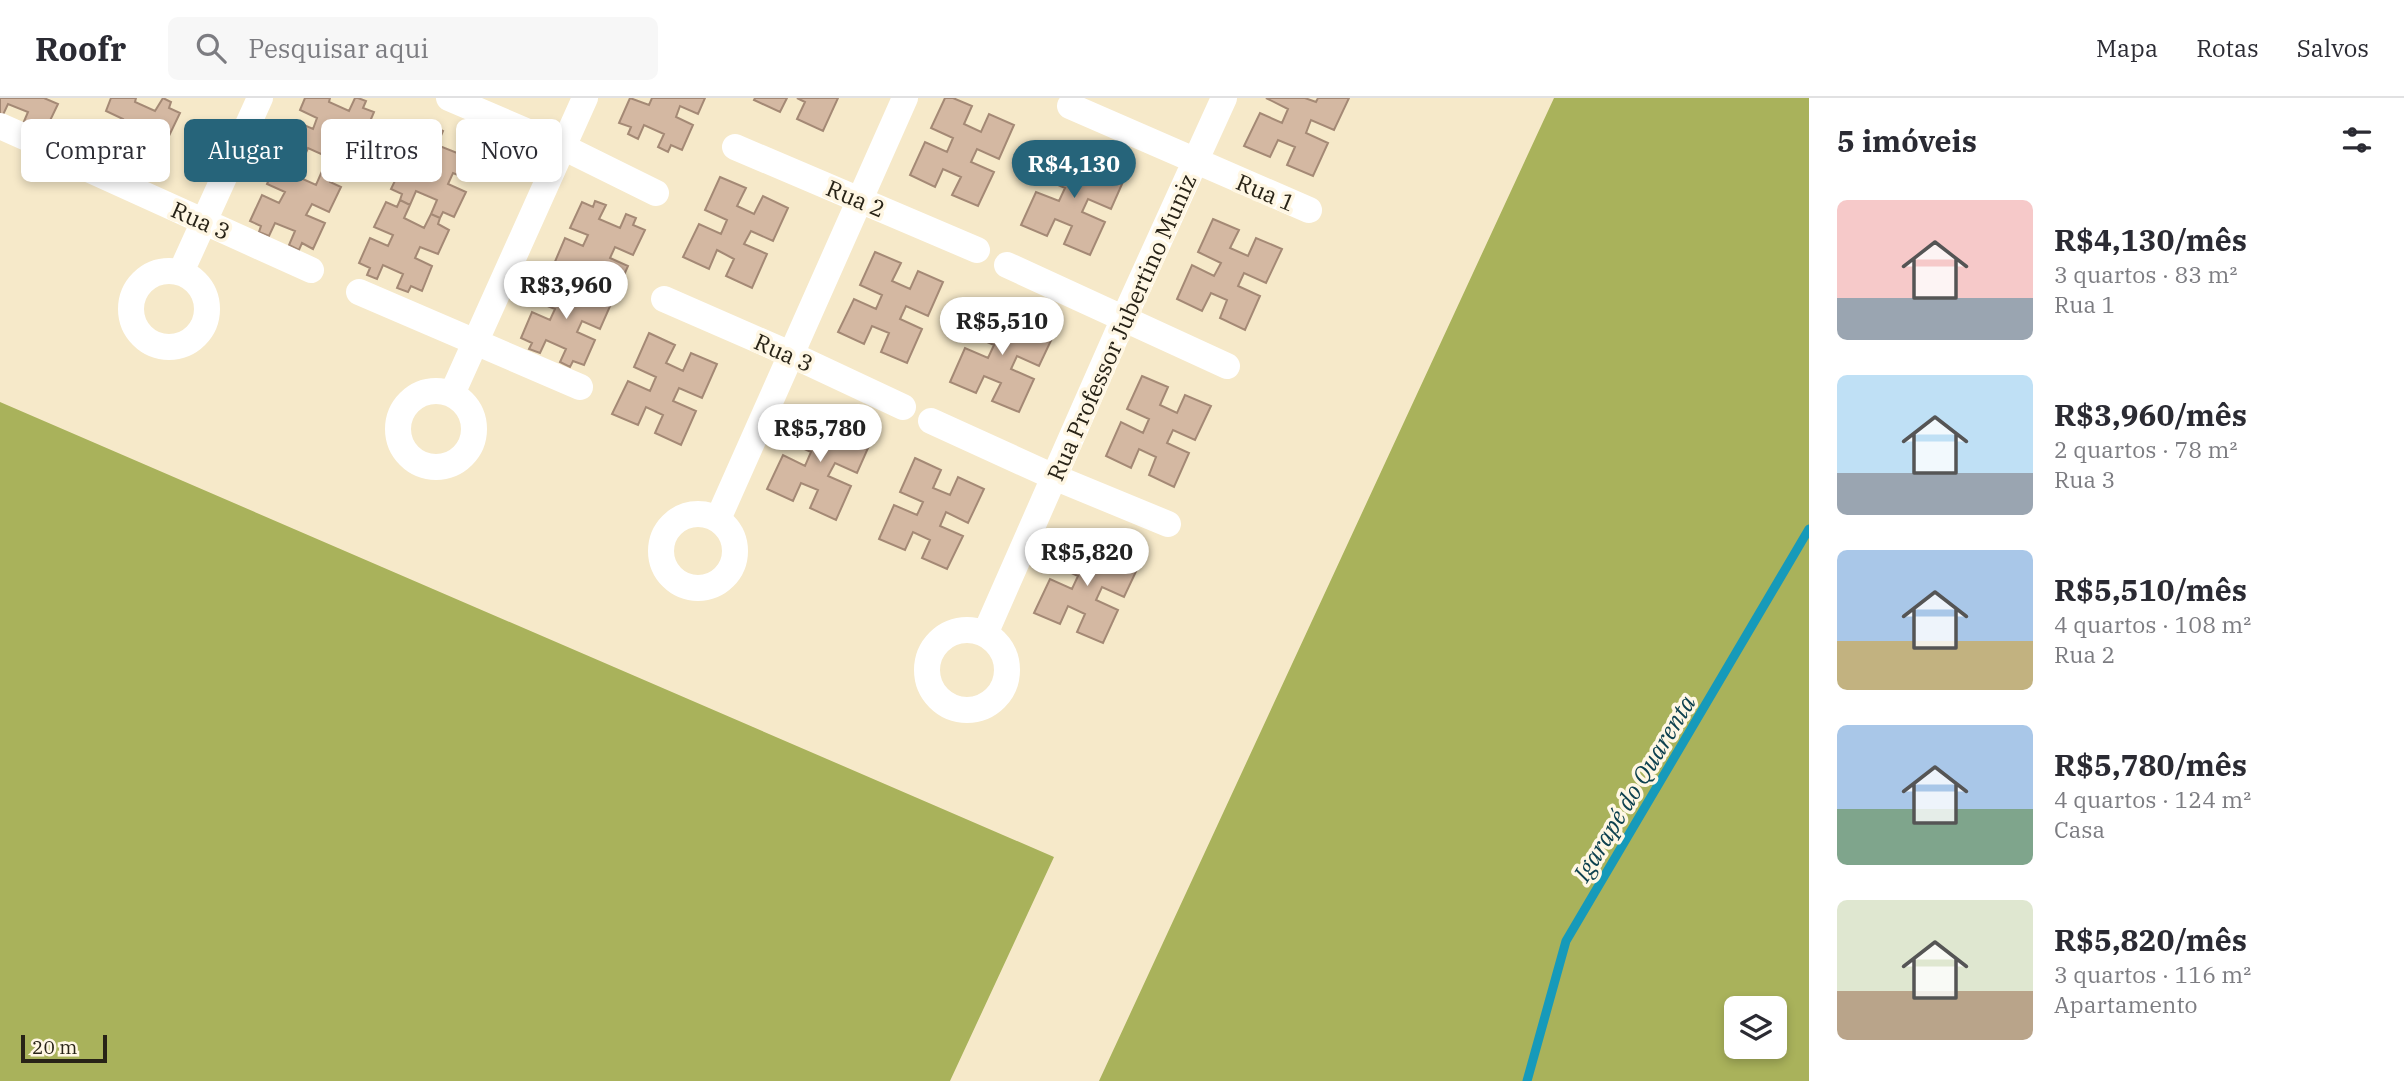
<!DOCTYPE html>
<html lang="pt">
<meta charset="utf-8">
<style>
:root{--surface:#fff;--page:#f7f7f7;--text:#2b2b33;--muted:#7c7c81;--line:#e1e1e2;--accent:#26647a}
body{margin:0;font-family:"IBM Plex Serif",serif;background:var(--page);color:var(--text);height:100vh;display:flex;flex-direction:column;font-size:26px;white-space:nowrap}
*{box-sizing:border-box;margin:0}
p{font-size:23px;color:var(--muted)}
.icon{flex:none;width:38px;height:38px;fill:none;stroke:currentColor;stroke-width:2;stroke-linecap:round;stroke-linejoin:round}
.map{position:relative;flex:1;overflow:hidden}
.sheet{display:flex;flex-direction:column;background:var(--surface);width:595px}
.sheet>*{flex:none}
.hud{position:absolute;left:21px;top:21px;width:665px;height:63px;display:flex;gap:14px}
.buttons{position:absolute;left:1724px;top:898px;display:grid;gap:14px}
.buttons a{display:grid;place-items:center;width:63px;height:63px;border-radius:10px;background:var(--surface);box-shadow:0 4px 10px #0003;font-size:35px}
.scale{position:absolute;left:21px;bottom:18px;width:86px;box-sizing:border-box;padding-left:7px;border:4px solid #282317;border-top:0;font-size:19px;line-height:24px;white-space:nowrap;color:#282317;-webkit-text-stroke:5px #fff7e4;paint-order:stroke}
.price{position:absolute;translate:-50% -60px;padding:0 16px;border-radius:24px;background:#fff;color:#222;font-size:23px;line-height:46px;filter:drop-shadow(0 2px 4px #0008)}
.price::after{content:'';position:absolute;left:50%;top:42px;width:21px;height:16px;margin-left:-10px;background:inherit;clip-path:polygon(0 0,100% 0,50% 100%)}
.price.on{background:var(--accent);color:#fff}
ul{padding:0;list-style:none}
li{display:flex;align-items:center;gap:21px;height:175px;padding:0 28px}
li span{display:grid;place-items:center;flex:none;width:196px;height:140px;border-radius:10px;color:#555}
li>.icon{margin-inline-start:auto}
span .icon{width:84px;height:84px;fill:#fffc;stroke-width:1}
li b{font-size:30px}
h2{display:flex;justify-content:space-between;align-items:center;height:84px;padding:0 28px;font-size:30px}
.chip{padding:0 24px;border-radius:10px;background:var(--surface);box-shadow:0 4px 10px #0003;font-size:24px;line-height:63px}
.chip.on{background:var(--accent);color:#fff}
header{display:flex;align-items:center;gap:42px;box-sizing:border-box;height:98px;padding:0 35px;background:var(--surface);border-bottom:2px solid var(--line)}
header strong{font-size:33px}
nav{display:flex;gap:38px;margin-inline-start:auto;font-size:24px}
.search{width:490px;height:63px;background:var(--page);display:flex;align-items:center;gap:18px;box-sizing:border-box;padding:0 24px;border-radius:10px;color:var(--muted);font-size:26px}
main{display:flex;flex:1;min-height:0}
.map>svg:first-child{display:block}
.forest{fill:#a9b25b;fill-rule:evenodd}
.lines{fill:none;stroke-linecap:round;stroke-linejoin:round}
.stream{stroke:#169aba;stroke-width:9}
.building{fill:#d4b8a2;stroke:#a48975;stroke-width:2}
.street{stroke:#fff;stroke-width:26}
.labels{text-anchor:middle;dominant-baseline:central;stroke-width:7;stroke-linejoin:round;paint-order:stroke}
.street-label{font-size:23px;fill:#282317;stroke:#fff7e4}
.water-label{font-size:24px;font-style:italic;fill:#0e414f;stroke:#fff7e4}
</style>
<header>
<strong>Roofr</strong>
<div class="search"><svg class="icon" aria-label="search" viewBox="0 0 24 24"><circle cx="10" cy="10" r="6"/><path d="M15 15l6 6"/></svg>Pesquisar aqui</div>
<nav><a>Mapa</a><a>Rotas</a><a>Salvos</a></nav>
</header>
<main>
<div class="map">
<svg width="1809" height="983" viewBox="0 0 1809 983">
<rect width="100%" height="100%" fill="#f6e9c9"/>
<path class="forest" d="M1554 0H1809V983H1099ZM1774 910V948H1736V910Z
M0 304 1054 759 950 983H0Z"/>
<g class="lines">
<path class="stream" d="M1527 983 1566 843 1809 431"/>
</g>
<path class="building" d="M0 0H44L58 6 46 31 35 26 32 33 22 28 28 14 8 6 2 19 0 18Z
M111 0H136L135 4 155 13 163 0 171 4 169 10 180 15 168 40 150 32 145 43 164 51 152 77 141 72 138 78 128 74 134 60 114 51 108 64 98 60 100 54 89 49 101 24 118 32 123 21 106 13Z
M305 0H330L329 4 349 13 355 0H358L366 3 363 10 374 14 363 40 344 32 340 43 358 51 346 76 335 71 332 78 322 73 328 59 308 50 302 64 292 60 295 54 284 49 295 23 313 31 317 20 300 12Z
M630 0 649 7 652 0H705L698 16 680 8 676 19 693 27 682 52 671 47 668 54 658 49 664 36 644 27 638 41 628 36 631 29 619 25Z
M755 0H787L780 14 754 2Z
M797 0H838L823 33 797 21 805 4Z
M945 0H953L972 8 964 26 981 34 989 16 1014 27 999 61 977 51 971 64 994 74 978 108 952 97 961 79 943 71 935 89 910 77 925 44 947 54 953 40 931 30Z
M1266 0H1305L1316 4 1318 0H1349L1334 32 1311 22 1306 35 1328 45 1313 78 1287 67 1295 49 1278 42 1270 59 1244 48 1260 15 1282 25 1288 11Z
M433 28 443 33 437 47 457 55 463 42 473 46 471 52 482 57 470 82 453 75 448 86 466 94 454 119 443 114 440 120 431 116 437 102 416 93 410 107 400 102 402 96 391 91 403 66 421 74 426 63 408 55 419 30 430 35Z
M1057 46 1083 58 1075 76 1092 84 1100 66 1126 77 1111 111 1088 101 1082 114 1105 124 1090 157 1064 146 1072 128 1055 121 1047 138 1021 127 1036 94 1059 103 1065 90 1042 80Z
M292 60 302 64 296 78 316 87 322 73 332 78 330 84 341 89 329 114 312 106 306 117 325 125 313 151 302 145 299 152 289 147 295 133 275 125 269 138 259 134 261 128 250 123 262 97 279 105 285 94 267 86 278 61 289 66Z
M720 79 746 90 737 108 754 116 763 98 788 110 773 143 751 133 744 146 767 156 752 190 726 178 734 161 717 152 709 171 683 159 699 126 721 136 727 122 705 112Z
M400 102 410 107 404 120 424 130 431 116 440 120 438 126 449 132 438 156 420 149 415 160 432 168 422 193 411 188 408 194 397 190 403 176 383 167 377 181 367 177 370 170 359 165 370 140 388 148 393 137 374 129 386 104 397 109Z
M595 103 606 107 599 121 620 130 626 116 636 120 633 127 645 132 633 157 615 149 610 160 628 168 617 193 606 189 603 195 593 190 599 177 579 168 573 181 562 177 565 170 554 166 565 140 583 148 588 137 570 130 582 104 593 109Z
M1213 121 1239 132 1230 150 1248 158 1256 140 1282 151 1266 185 1244 175 1238 188 1260 198 1245 232 1220 220 1227 202 1211 195 1202 213 1177 201 1192 167 1214 178 1221 165 1198 154Z
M875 154 901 165 892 183 910 191 918 173 943 184 928 218 906 208 900 221 922 231 907 265 881 254 889 235 872 228 864 246 838 234 854 201 876 211 882 197 860 187Z
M562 177 573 181 566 195 587 204 593 190 603 195 600 201 611 206 600 231 582 223 577 234 595 242 584 267 573 263 570 269 560 264 566 251 546 242 540 255 529 251 532 245 521 240 532 214 550 222 555 211 537 204 549 178 560 183Z
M986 203 1012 215 1004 233 1021 240 1029 223 1055 234 1039 268 1017 258 1011 271 1034 281 1019 314 992 303 1001 285 984 278 976 295 950 284 965 250 988 260 994 247 971 237Z
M649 235 675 247 666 265 683 273 691 255 717 266 702 300 679 290 673 303 696 313 681 347 655 335 663 317 646 309 638 327 612 316 628 283 650 293 656 279 634 269Z
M1142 278 1168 289 1160 307 1177 315 1185 297 1211 308 1195 342 1173 332 1167 345 1189 355 1174 389 1149 377 1156 359 1139 351 1131 370 1106 358 1121 324 1143 335 1149 321 1127 311Z
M804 311 830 322 821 340 838 348 847 330 872 341 857 375 835 365 828 378 851 388 836 422 810 410 818 392 801 385 793 403 767 391 783 357 805 368 811 354 789 344Z
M915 360 941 372 933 390 950 397 958 379 984 391 968 425 946 414 940 428 963 438 947 471 922 460 930 442 913 434 905 452 879 441 894 407 917 417 923 404 900 394Z
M1071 434 1097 446 1088 464 1106 471 1114 454 1140 465 1124 499 1102 489 1096 502 1118 512 1103 545 1077 534 1085 516 1068 508 1060 526 1034 515 1050 481 1072 491 1078 478 1056 468Z"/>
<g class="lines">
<path class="street" d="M449 0 563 49 656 95
M1070 8 1309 112
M0 28 45 48
M735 49 977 152
M90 72 311 172
M1007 167 1227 268
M131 211a38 38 0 1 1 76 0a38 38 0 1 1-76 0Z
M181 174 260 0
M359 194 580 289
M664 201 790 256 903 309
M398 331a38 38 0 1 1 76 0a38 38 0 1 1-76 0Z
M452 296 585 0
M931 323 1054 379 1168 426
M661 453a37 37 0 1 1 74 0a37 37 0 1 1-74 0Z
M718 421 905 0
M927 572a40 40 0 1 1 80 0a40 40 0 1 1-80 0Z
M985 536 1124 220 1224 0"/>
</g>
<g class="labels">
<g class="street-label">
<text transform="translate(1266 94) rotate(23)">Rua 1</text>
<text transform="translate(856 100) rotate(23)">Rua 2</text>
<text transform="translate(201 122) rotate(24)">Rua 3</text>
<text transform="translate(1121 229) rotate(-66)">Rua Professor Jubertino Muniz</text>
<text transform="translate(784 254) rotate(24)">Rua 3</text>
</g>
<g class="water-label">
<text transform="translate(1634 690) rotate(-59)">Igarapé do Quarenta</text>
</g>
</g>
</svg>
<div class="buttons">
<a><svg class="icon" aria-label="layers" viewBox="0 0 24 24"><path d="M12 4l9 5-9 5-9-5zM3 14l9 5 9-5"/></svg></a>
</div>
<div class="scale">20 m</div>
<b class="price on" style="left:1074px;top:102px">R$4,130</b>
<b class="price" style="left:566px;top:223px">R$3,960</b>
<b class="price" style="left:1002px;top:259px">R$5,510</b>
<b class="price" style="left:820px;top:366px">R$5,780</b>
<b class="price" style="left:1087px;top:490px">R$5,820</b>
<div class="hud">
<a class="chip">Comprar</a>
<a class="chip on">Alugar</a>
<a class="chip">Filtros</a>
<a class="chip">Novo</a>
</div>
</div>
<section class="sheet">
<h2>5 imóveis<svg class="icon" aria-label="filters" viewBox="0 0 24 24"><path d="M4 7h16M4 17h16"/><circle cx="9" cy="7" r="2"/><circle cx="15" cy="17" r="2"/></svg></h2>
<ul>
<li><span style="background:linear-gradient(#f6c9c9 70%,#9aa5b1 0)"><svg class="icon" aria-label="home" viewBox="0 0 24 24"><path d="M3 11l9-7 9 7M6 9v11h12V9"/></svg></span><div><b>R$4,130/mês</b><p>3 quartos · 83 m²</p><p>Rua 1</p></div></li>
<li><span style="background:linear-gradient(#bfe0f5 70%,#9aa5b1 0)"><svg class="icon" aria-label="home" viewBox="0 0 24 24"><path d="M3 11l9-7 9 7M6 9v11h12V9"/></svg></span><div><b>R$3,960/mês</b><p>2 quartos · 78 m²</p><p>Rua 3</p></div></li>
<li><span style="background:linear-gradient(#a9c7e8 65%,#c2b280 0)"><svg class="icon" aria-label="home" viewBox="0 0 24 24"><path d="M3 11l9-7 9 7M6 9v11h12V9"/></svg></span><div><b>R$5,510/mês</b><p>4 quartos · 108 m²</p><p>Rua 2</p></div></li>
<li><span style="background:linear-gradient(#a9c7e8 60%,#7fa58c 0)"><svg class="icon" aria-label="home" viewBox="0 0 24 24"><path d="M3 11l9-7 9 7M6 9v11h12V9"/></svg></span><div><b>R$5,780/mês</b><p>4 quartos · 124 m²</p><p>Casa</p></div></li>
<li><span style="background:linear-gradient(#dfe7d0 65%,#b9a48a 0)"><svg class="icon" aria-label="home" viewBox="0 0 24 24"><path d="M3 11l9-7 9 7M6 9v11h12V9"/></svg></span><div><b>R$5,820/mês</b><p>3 quartos · 116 m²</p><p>Apartamento</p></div></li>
</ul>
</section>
</main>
